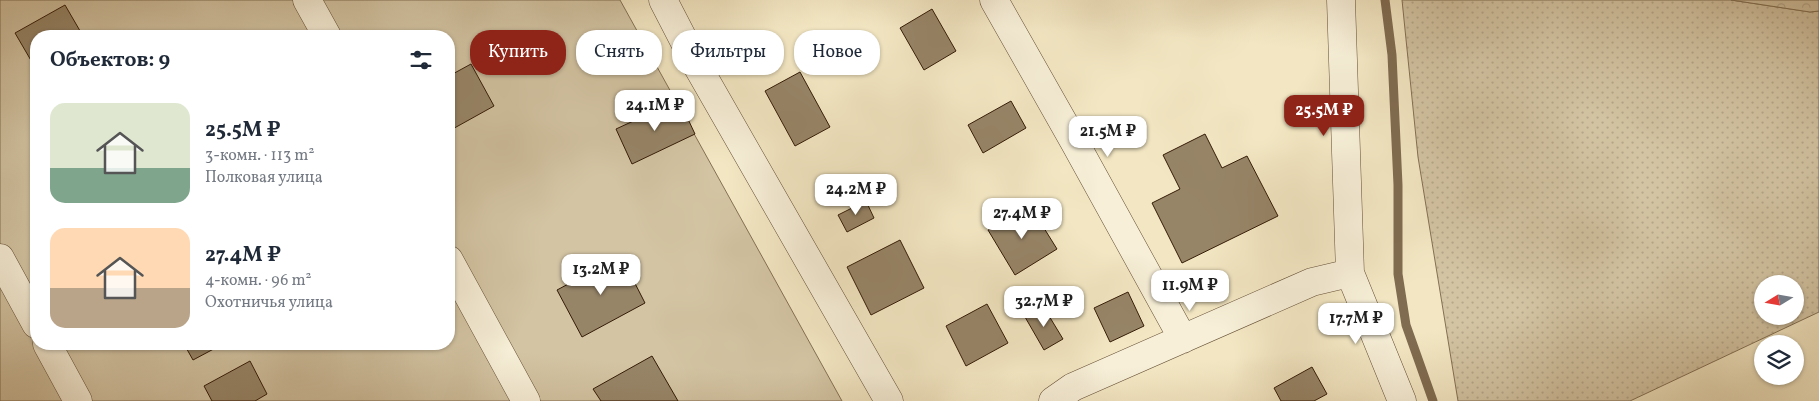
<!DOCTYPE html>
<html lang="ru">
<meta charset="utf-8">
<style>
:root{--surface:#fff;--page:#f2f2f3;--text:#1f2937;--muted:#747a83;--accent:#8f2418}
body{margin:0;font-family:Vollkorn,serif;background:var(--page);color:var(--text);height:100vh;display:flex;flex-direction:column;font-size:19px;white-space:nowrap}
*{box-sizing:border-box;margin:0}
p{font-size:16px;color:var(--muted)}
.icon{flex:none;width:28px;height:28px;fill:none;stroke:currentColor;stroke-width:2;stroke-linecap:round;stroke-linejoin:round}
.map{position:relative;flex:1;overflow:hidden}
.drawer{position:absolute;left:30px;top:30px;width:425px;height:320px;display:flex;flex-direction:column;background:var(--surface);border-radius:20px;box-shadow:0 1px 4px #0004}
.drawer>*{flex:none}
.banner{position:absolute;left:470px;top:30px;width:475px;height:45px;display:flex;gap:10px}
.needle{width:32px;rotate:259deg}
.fabs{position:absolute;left:1754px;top:275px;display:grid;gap:10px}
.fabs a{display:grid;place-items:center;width:50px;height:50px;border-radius:50%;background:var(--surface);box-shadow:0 1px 4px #0004;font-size:25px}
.price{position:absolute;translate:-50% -42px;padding:0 11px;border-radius:10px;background:#fff;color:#222;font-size:16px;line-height:32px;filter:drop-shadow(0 1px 2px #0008)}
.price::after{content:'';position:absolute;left:50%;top:30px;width:15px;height:11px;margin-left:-8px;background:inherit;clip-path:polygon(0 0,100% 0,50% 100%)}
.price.current{background:var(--accent);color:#fff}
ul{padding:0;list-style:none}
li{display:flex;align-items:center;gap:15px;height:125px;padding:0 20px}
li span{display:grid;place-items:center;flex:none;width:140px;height:100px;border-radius:15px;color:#555}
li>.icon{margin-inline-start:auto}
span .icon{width:60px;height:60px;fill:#fffc;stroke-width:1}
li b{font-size:21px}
h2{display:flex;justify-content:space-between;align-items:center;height:60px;padding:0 20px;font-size:21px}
.tag{padding:0 18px;border-radius:20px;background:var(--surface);box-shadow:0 1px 4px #0004;font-size:18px;line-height:45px}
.tag.current{background:var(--accent);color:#fff}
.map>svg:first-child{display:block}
.grass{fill:url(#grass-dots);stroke:#847054;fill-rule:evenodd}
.forest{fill:url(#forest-crowns);stroke:#847054}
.green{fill:#d3c4a3;stroke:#847054;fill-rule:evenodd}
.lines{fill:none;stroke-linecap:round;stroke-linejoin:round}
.stream{stroke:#806c51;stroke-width:9}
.building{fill:#978568;stroke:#341b06}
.minor-casing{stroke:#644e35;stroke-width:29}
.minor{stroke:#f7efd8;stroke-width:28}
</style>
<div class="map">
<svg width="1819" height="401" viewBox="0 0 1819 401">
<defs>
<pattern id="grass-dots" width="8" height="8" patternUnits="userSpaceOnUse" patternTransform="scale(1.25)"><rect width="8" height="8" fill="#d3c4a3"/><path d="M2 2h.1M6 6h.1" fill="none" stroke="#b6a88b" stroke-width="1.8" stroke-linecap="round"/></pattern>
<pattern id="forest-crowns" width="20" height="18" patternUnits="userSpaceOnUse" patternTransform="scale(1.25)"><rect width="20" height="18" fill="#d3c4a3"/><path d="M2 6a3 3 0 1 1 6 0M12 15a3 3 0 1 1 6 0" fill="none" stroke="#b6a88b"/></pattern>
</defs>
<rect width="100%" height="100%" fill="#f3e7c3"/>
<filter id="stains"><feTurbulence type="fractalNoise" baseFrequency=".004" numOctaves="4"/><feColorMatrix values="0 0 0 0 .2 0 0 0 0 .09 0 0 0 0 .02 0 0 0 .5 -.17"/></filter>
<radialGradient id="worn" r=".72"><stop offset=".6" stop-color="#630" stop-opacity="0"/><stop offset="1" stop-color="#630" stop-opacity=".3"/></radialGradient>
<path class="grass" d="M1402 0H1731L1810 12 1819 11V312L1630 401H1458L1418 157ZM1762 284H1795V316H1762Z"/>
<path class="forest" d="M1731 0H1819V11L1810 12Z"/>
<path class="green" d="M0 0H620L842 401H0ZM36 36H449V344H36Z"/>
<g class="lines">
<path class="stream" d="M1385 0 1392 55 1398 185V274L1406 325 1433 401"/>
</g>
<path class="building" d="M65 5 83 36H36V69L15 33Z
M932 9 956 51 924 70 900 28Z
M471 64 494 106 449 131V76Z
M800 72 830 127 795 146 765 91Z
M679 100 695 134 632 164 616 129Z
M1011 101 1026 128 983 153 968 125Z
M1205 134 1222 168 1247 156 1278 216 1182 263 1152 203 1180 189 1163 155Z
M866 201 874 218 847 232 838 215Z
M1029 204 1057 249 1015 275 988 230Z
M900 240 924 288 871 315 847 267Z
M621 256 645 303 582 337 557 290Z
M1128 292 1144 326 1110 342 1094 308Z
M987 304 1008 343 966 366 946 326Z
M1043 306 1063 339 1044 350 1025 317Z
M184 344H223L193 360Z
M652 356 678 401H601L593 389Z
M250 361 267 394 255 401H212L204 386Z
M1312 367 1327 394 1314 401H1281L1274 388Z"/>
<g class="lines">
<defs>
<path id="minor" d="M307 0 327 36
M663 0 695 62 889 401
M994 0 1075 143 1183 339
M1341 0 1350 273 1402 401
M0 258 36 324
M449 260 526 401
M47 344 78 401
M1053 401 1073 387 1312 282 1350 273"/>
</defs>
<use href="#minor" class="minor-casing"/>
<use href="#minor" class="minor"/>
</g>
<rect width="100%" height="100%" filter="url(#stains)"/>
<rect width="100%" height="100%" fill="url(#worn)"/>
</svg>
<div class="fabs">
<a><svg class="needle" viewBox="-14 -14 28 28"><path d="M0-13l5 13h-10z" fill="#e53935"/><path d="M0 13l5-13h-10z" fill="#747a83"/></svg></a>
<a><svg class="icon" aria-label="layers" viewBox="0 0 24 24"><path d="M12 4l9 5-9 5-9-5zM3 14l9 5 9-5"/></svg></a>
</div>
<b class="price" style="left:655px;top:132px">24.1M ₽</b>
<b class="price current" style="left:1324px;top:137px">25.5M ₽</b>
<b class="price" style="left:1108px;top:158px">21.5M ₽</b>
<b class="price" style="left:856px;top:216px">24.2M ₽</b>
<b class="price" style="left:1022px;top:240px">27.4M ₽</b>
<b class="price" style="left:601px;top:296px">13.2M ₽</b>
<b class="price" style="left:1190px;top:312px">11.9M ₽</b>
<b class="price" style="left:1044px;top:328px">32.7M ₽</b>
<b class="price" style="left:1356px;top:345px">17.7M ₽</b>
<div class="banner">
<a class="tag current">Купить</a>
<a class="tag">Снять</a>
<a class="tag">Фильтры</a>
<a class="tag">Новое</a>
</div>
<section class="drawer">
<h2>Объектов: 9<svg class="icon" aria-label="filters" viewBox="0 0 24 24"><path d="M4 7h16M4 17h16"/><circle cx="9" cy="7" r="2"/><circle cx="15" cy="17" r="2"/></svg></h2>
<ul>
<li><span style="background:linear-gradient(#dfe7d0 65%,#7fa58c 0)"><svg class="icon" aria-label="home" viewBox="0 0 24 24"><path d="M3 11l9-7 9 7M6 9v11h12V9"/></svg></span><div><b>25.5M ₽</b><p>3-комн. · 113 m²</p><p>Полковая улица</p></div></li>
<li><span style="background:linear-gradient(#ffd9b3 60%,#b9a48a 0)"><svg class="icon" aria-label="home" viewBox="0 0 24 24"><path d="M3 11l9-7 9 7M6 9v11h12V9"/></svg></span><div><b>27.4M ₽</b><p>4-комн. · 96 m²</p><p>Охотничья улица</p></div></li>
</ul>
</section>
</div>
